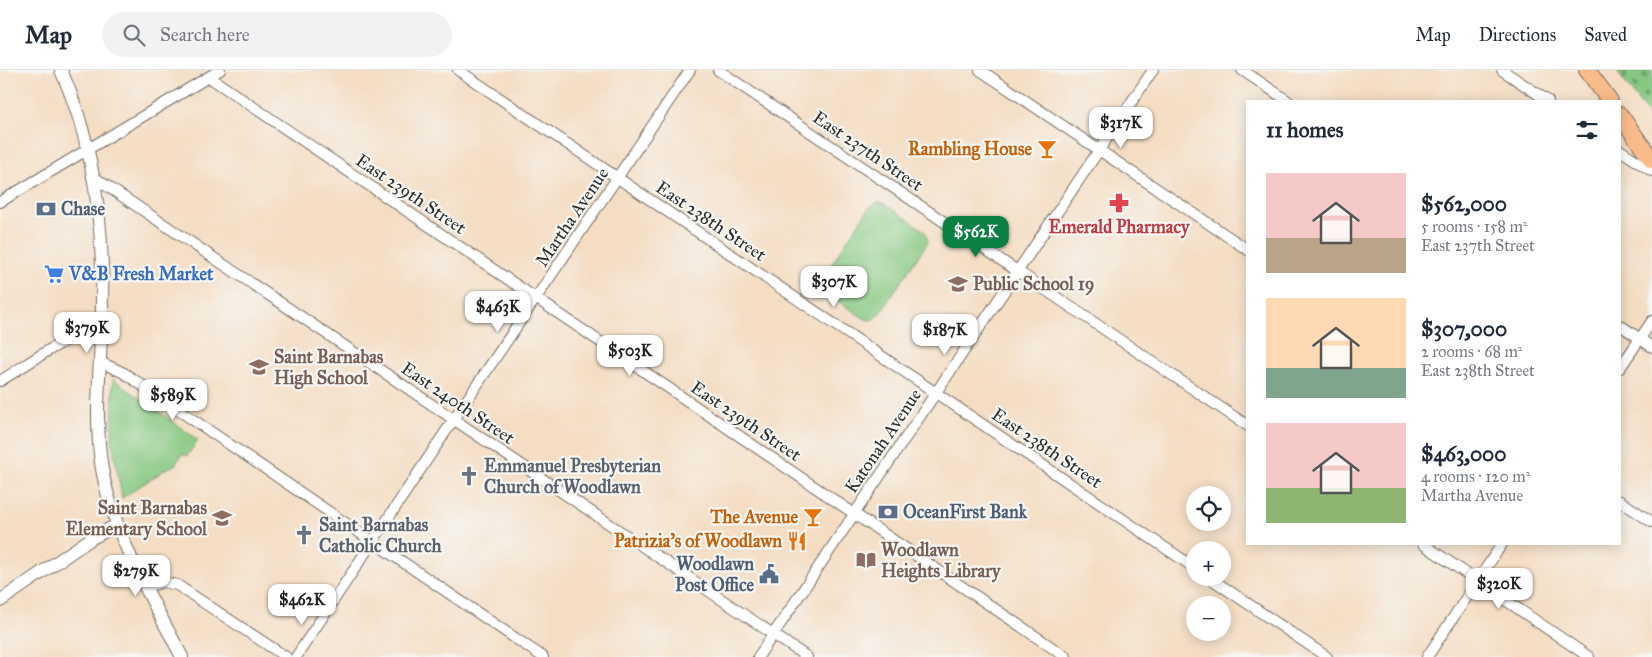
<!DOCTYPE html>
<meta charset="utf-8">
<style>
:root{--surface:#fff;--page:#f2f2f3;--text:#1f2937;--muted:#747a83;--line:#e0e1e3;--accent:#0b8043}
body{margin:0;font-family:"IM FELL Great Primer",serif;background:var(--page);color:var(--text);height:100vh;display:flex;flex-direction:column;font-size:19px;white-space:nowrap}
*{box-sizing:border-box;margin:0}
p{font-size:16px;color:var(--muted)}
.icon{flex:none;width:28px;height:28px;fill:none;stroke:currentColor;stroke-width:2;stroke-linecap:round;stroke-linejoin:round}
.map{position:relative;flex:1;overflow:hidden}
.sheet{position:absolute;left:1246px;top:30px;width:375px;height:445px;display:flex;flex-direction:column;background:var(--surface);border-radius:0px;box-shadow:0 2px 12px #0003}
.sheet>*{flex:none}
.fabs{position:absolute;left:1186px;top:416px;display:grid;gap:10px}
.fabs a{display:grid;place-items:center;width:45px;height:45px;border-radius:50%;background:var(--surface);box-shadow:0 2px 12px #0003;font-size:25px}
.price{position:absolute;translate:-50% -42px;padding:0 11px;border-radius:10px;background:#fff;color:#222;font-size:16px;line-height:32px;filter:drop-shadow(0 1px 2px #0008)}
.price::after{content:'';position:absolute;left:50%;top:30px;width:15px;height:11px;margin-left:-8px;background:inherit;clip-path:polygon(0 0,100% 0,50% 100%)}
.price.on{background:var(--accent);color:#fff}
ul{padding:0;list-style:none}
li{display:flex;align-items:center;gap:15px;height:125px;padding:0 20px}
li span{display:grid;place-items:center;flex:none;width:140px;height:100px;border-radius:0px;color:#555}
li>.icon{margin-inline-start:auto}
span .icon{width:60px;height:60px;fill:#fffc;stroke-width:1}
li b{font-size:21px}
h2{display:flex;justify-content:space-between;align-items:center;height:60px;padding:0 20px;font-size:21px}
header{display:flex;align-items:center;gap:30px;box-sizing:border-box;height:70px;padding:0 25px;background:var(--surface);border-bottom:1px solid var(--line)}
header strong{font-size:24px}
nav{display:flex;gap:28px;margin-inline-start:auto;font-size:18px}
.search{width:350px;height:45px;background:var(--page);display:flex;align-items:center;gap:12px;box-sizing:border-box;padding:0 18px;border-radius:28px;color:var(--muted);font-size:19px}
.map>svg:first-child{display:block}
.cemetery{fill:url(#cemetery-stones);stroke:#587a56}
.park{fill:#86c881;stroke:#587a56}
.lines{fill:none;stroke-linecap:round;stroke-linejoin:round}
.minor-casing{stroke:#716960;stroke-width:12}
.tertiary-casing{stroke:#716960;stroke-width:14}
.primary-casing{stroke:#716960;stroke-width:18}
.minor{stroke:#fff;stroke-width:10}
.tertiary{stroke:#fff;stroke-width:12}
.primary{stroke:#fabb8b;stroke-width:16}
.labels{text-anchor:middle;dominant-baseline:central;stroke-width:4.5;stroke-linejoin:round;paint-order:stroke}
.food-label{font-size:18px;font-weight:bold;fill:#c56008;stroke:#f6f6f2;text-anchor:end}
.street-label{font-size:18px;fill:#2b2b2b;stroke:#f6f6f2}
.service-label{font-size:18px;font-weight:bold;fill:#4e5e75;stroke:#f6f6f2;text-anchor:start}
.health-label{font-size:18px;font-weight:bold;fill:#be3a42;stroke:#f6f6f2}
.shop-label{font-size:18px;font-weight:bold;fill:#366cbe;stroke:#f6f6f2;text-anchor:start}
.education-label{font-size:18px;font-weight:bold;fill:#785e54;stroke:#f6f6f2;text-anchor:start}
.worship-label{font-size:18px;font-weight:bold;fill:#5b616d;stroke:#f6f6f2;text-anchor:start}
</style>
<header>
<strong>Map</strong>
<div class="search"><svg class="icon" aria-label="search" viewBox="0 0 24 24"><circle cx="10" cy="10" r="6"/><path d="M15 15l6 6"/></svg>Search here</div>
<nav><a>Map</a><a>Directions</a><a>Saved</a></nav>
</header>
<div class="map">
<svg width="1652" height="587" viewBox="0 0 1652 587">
<defs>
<pattern id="cemetery-stones" width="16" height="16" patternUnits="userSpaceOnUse" patternTransform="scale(1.25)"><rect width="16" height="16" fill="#86c881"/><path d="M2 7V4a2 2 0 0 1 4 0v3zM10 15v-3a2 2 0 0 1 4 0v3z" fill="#6ea36a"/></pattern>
</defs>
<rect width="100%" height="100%" fill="#f6f6f2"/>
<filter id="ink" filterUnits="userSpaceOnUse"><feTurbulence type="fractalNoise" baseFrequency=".02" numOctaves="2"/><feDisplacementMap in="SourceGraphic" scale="10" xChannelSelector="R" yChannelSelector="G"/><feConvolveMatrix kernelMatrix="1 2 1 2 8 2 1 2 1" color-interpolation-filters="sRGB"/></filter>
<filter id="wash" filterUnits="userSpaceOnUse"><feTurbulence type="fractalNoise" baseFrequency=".0096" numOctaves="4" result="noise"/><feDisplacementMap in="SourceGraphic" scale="20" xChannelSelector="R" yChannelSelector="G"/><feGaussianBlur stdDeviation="1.12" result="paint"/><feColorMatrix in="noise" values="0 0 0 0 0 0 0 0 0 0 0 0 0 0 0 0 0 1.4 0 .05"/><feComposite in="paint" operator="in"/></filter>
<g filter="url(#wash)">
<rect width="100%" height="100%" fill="#f4ddc3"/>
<path class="cemetery" d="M1616 0H1652V50Z"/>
<path class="park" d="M880 132 885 134 925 161 928 172 880 243 875 249 868 250 862 247 823 221 820 211 869 138 875 134Z
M113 309 198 370 187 386 182 384 175 395 166 399 122 428 112 372Z"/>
</g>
<g filter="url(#ink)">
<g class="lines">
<defs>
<path id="minor" d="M458 0 1195 498
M718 0 1248 356
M980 0 1248 180
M1242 0 1288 31
M1502 0 1548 31
M209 7 1066 587
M1620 80 1652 101
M92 106 807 587
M0 132 220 0
M1620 255 1652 277
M100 292 124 303 543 587
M1620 298 1652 251
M0 311C25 296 74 260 102 257
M1620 431 1652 452
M1423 474 1589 587
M1210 508 1327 587
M146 517 163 512 177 515 286 587
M296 587 454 349 690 0
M758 587 1153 0
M1427 587 1502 474"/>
<path id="tertiary" d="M61 0C93 72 104 155 102 233 102 288 93 345 102 399 114 467 151 527 182 587
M0 531 92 468 117 455"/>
<path id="primary" d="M1587 0 1610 31
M1620 45 1652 90"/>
</defs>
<use href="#minor" class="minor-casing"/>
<use href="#tertiary" class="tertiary-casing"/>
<use href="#primary" class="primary-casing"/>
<use href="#minor" class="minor"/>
<use href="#tertiary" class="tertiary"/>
<use href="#primary" class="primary"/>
</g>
</g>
<defs>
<symbol id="bar-bare" viewBox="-9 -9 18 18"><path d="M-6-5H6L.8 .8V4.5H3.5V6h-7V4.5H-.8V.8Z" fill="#e8710a" stroke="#f6f6f2" stroke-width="2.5" paint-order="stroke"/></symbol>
<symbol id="pharmacy-bare" viewBox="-9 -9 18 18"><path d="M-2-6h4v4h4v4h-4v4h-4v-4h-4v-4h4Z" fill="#e0444e" stroke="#f6f6f2" stroke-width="2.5" paint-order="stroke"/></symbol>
<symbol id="bank-bare" viewBox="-9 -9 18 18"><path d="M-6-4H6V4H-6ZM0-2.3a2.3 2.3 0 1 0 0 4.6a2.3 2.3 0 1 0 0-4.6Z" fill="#5c6f8a" stroke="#f6f6f2" stroke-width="2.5" paint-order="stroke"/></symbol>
<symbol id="supermarket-bare" viewBox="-9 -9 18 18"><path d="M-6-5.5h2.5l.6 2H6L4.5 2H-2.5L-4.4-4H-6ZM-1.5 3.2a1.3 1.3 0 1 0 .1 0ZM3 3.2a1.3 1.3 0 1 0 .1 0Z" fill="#3f7fe0" stroke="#f6f6f2" stroke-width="2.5" paint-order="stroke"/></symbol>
<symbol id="school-bare" viewBox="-9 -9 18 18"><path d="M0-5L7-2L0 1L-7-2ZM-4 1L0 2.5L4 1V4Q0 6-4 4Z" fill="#8d6e63" stroke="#f6f6f2" stroke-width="2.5" paint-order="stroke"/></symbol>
<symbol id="church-bare" viewBox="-9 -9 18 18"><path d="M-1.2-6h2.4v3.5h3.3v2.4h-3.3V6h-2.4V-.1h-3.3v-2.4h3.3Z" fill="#6b7280" stroke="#f6f6f2" stroke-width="2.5" paint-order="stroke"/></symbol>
<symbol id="restaurant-bare" viewBox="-9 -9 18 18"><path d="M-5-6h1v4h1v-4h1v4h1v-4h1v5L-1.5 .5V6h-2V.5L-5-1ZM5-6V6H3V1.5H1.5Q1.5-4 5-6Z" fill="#e8710a" stroke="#f6f6f2" stroke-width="2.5" paint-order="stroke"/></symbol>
<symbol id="library-bare" viewBox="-9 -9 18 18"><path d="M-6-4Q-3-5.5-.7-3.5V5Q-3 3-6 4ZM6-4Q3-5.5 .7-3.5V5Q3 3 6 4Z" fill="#8d6e63" stroke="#f6f6f2" stroke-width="2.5" paint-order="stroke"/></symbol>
<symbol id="civic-bare" viewBox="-9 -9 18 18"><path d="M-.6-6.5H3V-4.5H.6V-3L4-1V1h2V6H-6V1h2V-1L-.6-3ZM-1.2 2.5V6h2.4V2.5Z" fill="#5c6f8a" stroke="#f6f6f2" stroke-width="2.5" paint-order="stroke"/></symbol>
</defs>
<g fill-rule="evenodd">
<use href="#bar-bare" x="1033" y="65" width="28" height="28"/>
<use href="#pharmacy-bare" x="1105" y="119" width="28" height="28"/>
<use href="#bank-bare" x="32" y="125" width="28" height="28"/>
<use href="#supermarket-bare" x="40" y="190" width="28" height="28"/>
<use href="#school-bare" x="944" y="200" width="28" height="28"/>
<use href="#school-bare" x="245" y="283" width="28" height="28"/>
<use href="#church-bare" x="455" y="392" width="28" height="28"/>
<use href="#bank-bare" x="874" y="428" width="28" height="28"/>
<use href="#bar-bare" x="799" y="433" width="28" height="28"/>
<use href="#school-bare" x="208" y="434" width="28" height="28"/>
<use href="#church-bare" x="290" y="451" width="28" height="28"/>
<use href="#restaurant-bare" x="783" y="457" width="28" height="28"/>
<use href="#library-bare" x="852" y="476" width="28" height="28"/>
<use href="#civic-bare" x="755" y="490" width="28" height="28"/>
</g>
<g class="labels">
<g class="food-label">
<text x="1032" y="79">Rambling House</text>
<text x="798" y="447">The Avenue</text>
<text x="782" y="471">Patrizia's of Woodlawn</text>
</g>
<g class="street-label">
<text transform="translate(868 81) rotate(34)">East 237th Street</text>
<text transform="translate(411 124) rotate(34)">East 239th Street</text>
<text transform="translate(572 147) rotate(-56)">Martha Avenue</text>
<text transform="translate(711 151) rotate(34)">East 238th Street</text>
<text transform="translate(458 333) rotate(34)">East 240th Street</text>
<text transform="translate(746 351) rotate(34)">East 239th Street</text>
<text transform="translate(883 371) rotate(-56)">Katonah Avenue</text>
<text transform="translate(1047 378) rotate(34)">East 238th Street</text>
</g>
<g class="service-label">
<text x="61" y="139">Chase</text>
<text x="903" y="442">OceanFirst Bank</text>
<text x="754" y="494" text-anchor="end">Woodlawn<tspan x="754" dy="21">Post Office</tspan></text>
</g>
<g class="health-label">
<text x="1119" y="157">Emerald Pharmacy</text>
</g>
<g class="shop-label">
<text x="69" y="204">V&amp;B Fresh Market</text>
</g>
<g class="education-label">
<text x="973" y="214">Public School 19</text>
<text x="274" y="287">Saint Barnabas<tspan x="274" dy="21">High School</tspan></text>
<text x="207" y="438" text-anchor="end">Saint Barnabas<tspan x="207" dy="21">Elementary School</tspan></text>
<text x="881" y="480">Woodlawn<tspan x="881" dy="21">Heights Library</tspan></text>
</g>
<g class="worship-label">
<text x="484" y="396">Emmanuel Presbyterian<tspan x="484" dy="21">Church of Woodlawn</tspan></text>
<text x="319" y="455">Saint Barnabas<tspan x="319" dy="21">Catholic Church</tspan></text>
</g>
</g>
</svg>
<div class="fabs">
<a><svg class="icon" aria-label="locate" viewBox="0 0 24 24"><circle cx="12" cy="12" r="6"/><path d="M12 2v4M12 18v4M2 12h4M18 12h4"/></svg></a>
<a>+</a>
<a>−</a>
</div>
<b class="price" style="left:1121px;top:79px">$317K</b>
<b class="price on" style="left:976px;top:188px">$562K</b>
<b class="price" style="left:834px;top:238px">$307K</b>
<b class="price" style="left:498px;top:263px">$463K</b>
<b class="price" style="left:87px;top:284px">$379K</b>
<b class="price" style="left:945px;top:286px">$187K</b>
<b class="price" style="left:630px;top:307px">$503K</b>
<b class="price" style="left:173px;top:351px">$589K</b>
<b class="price" style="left:136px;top:527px">$279K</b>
<b class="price" style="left:1499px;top:540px">$320K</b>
<b class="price" style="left:302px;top:556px">$462K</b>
<section class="sheet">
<h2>11 homes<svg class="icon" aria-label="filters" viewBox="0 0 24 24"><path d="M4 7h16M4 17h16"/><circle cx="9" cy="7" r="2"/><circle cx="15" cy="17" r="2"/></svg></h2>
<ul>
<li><span style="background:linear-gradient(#f6c9c9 65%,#b9a48a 0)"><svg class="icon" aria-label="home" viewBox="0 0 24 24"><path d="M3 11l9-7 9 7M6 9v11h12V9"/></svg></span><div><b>$562,000</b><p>5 rooms · 158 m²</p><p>East 237th Street</p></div></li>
<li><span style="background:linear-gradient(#ffd9b3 70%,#7fa58c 0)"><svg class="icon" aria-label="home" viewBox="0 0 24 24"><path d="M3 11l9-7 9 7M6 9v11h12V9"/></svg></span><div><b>$307,000</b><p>2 rooms · 68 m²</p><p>East 238th Street</p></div></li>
<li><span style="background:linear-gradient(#f6c9c9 65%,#8fb573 0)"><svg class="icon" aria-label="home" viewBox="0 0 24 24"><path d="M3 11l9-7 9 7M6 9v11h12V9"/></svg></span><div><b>$463,000</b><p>4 rooms · 120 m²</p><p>Martha Avenue</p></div></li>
</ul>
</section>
</div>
